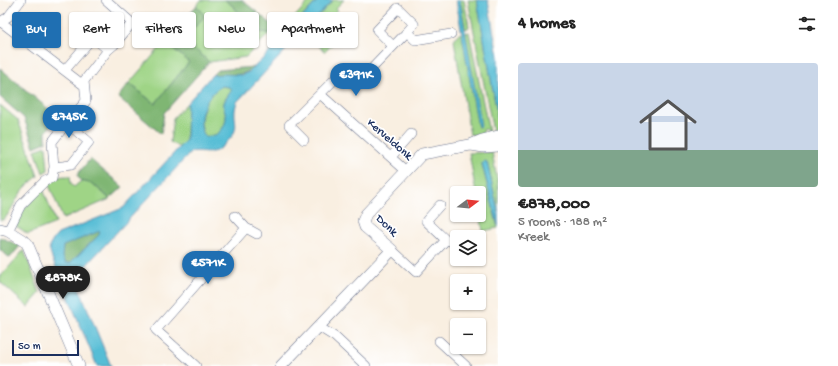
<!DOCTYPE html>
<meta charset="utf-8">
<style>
:root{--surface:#fff;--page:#f6f6f6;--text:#222;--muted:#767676;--accent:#1f6fb2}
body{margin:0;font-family:"Gochi Hand",sans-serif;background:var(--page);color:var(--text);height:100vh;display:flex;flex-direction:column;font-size:15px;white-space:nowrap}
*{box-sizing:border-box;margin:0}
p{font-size:13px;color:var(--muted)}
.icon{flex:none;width:22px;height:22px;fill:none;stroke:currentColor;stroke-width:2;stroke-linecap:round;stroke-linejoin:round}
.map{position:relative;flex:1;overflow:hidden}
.panel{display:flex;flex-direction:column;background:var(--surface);width:340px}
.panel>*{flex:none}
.banner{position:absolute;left:12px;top:12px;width:380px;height:36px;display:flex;gap:8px}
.needle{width:26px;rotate:74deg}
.fabs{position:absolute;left:450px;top:186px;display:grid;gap:8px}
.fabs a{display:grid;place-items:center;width:36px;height:36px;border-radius:4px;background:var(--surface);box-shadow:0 1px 3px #0004;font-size:20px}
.scale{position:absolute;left:12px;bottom:10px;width:67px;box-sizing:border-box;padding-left:4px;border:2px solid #1b2f5e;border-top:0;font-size:11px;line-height:14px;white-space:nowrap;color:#1b2f5e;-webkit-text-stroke:3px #fff;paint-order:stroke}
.price{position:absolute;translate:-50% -34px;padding:0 9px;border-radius:14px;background:var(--accent);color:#fff;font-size:13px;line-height:26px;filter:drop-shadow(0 1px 2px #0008)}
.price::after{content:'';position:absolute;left:50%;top:24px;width:12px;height:9px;margin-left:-6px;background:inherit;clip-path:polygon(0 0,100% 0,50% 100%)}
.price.active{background:#222;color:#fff}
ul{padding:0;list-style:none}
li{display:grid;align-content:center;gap:8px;height:212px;padding:0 20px}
li span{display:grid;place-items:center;height:124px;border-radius:4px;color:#555}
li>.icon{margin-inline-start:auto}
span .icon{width:72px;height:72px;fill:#fffc;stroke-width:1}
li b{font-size:17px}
h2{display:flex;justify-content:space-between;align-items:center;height:48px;padding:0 20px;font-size:17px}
.pill{padding:0 14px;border-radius:4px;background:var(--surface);box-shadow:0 1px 3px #0004;font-size:14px;line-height:36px}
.pill.active{background:var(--accent);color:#fff}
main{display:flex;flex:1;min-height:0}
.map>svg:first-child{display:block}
.green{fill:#9fd486;stroke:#5d8272}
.forest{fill:#7fb673;stroke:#4d7268}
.water{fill:#57bdd5;stroke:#39769a;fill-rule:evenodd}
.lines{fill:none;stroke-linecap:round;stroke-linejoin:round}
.minor-casing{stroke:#69728c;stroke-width:10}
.tertiary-casing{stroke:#69728c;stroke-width:12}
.minor{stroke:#fff;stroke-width:9}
.tertiary{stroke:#fff;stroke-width:11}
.labels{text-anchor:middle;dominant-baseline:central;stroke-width:3.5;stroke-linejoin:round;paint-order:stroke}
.street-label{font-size:12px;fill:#1b2f5e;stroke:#fff}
</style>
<main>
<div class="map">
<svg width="498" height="366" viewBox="0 0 498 366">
<rect width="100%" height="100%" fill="#fff"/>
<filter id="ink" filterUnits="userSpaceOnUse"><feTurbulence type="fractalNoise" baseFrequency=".025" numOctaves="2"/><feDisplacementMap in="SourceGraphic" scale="8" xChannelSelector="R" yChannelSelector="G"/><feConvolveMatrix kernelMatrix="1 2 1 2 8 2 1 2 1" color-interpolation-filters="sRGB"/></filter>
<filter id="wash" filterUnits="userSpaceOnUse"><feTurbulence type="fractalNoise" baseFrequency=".012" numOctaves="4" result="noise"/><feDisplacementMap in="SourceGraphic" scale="16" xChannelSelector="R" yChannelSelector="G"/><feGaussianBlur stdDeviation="0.9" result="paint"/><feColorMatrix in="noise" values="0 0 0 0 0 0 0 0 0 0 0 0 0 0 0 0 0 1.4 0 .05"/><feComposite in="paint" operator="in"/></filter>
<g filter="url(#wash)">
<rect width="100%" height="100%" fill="#f9efe1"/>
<path class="green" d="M201 0H225L233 6 250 26 260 32 270 33 246 57 209 62 184 39 203 17 200 9 196 6Z
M310 0H318L296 23 292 20Z
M333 0H344L336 8 338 10 336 12 350 25 325 52 304 32Z
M460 0H464L469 26 468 28 465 29Z
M468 0H477L498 119V131L493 132Z
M469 32 489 132 488 133 486 129 483 130 484 134 474 136 473 134 470 135 454 40 457 35 462 33 478 127 465 33Z
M165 42 189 62 155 104 129 83Z
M222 86 229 87 233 89C230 94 225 98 224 103 223 107 225 111 226 115 227 127 217 139 205 136 195 120 206 94 222 86Z
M187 103 186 140 180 148 170 142 173 118Z
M0 105 18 120 38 176C32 181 25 187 20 194 16 200 7 218 3 220H0Z
M46 146 48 170 43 173 35 150Z
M492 152 498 184V211L487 162H483L482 164 498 228 483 231 479 209V193H476L469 153Z
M70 176 71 184 74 187 81 181 93 184 110 199 63 219 49 185C54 176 61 176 70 176Z
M43 189 56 223 28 234 16 226 21 212Z
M24 250 40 293 28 307 0 282V277Z"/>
<path class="forest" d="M225 0H242L275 27 270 33 260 32 250 26 233 6Z
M196 6 202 11 204 17 184 39 209 62 164 113 161 134 118 97 129 83 155 104 189 62 165 42Z
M253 67C242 79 227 73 212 75L217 70Z
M0 68 59 118 46 131V142L34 147 24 118 0 97Z
M90 159 123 187 110 199 93 184 81 181 77 175Z
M101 230 99 235 70 263H66L62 256 63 246Z
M0 237 20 246 10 258 0 250Z"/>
<path class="water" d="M318 0H333L237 102C230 121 244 126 226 143 223 146 219 149 216 151 207 154 199 150 191 152L81 271 77 277V283L111 366H97L52 258 49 247 53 240 58 234 123 208 186 140 187 103 212 75 222 74 242 75 249 72 276 46ZM222 86 229 87 232 89C230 94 225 98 224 103 223 107 225 111 226 115 227 127 217 139 205 136 194 121 206 94 222 86ZM100 231 99 235 70 263H66L62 256 63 246Z
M456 0H460L481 126 478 127Z
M477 0H488L498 57V119Z
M485 161 487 162 498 211V226L482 164 483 162Z"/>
</g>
<g filter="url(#ink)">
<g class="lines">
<defs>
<path id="minor" d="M0 22 8 17 21 0
M1 22 82 84 84 81
M393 46 377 30 398 8 414 24 407 32 415 40 451 34
M65 70 93 37 108 50
M320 94 406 171
M67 123 86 101 84 81 108 50 114 45 132 23 106 0
M67 123 89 142 71 165 54 167 52 142Z
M304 140 289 125 341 73 355 86 407 32
M391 157 411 134
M235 216 246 228 257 234
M8 231 21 205 45 181 52 178 54 167
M446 240 451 241 457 247
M392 250 416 272 446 240 426 221 440 205
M319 327 335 337 366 366
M439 341 466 366
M196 366 156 330 246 228"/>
<path id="tertiary" d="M471 145 484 147 498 146
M0 229 8 231 27 243 79 366
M281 366 392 250 365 227 363 221 366 214 422 154 470 145 482 140 498 136"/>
</defs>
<use href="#minor" class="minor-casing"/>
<use href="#tertiary" class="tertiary-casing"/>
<use href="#minor" class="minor"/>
<use href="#tertiary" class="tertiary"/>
</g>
</g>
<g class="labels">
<g class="street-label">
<text transform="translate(389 140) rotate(41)">Kerveldonk</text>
<text transform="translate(386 226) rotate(44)">Donk</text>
</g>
</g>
</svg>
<div class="fabs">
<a><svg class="needle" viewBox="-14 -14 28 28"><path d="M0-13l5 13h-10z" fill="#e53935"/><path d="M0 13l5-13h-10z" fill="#767676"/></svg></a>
<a><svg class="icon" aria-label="layers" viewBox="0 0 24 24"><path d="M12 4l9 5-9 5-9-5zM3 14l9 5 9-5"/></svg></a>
<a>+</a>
<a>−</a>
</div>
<div class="scale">50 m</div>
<b class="price" style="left:356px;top:97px">€391K</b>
<b class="price" style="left:69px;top:139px">€745K</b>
<b class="price" style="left:208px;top:285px">€571K</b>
<b class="price active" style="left:63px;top:300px">€878K</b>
<div class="banner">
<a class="pill active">Buy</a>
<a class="pill">Rent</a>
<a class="pill">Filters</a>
<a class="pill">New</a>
<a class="pill">Apartment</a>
</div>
</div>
<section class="panel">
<h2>4 homes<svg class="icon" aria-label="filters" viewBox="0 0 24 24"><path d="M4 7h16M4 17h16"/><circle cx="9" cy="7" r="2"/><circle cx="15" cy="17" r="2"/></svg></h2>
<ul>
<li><span style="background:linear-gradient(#c9d6e8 70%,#7fa58c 0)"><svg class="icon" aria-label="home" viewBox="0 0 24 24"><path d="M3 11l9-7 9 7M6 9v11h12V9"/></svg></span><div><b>€878,000</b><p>5 rooms · 188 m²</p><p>Kreek</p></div></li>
</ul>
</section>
</main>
